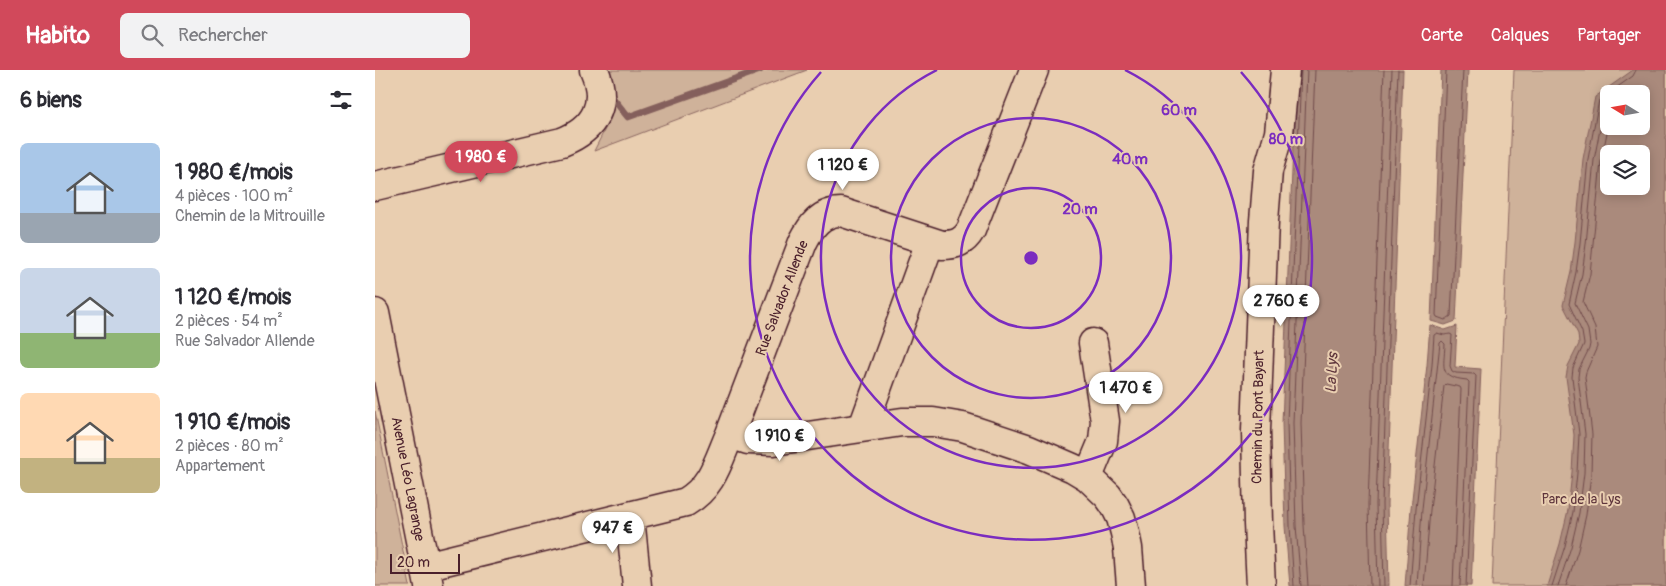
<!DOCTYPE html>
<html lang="fr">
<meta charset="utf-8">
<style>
:root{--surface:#fff;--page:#f2f2f3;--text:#2b2b33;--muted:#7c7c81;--accent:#d1495b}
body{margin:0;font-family:Pangolin,sans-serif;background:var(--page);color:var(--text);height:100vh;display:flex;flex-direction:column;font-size:19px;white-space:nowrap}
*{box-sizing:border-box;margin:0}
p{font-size:16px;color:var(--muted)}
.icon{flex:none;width:28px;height:28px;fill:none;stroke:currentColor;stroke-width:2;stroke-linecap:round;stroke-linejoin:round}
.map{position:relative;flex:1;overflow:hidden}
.sheet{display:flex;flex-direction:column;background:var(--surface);width:375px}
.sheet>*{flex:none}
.needle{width:32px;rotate:281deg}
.fabs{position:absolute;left:1225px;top:15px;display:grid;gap:10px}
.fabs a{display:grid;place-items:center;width:50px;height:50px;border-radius:8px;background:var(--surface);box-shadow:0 2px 12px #0003;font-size:25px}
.scale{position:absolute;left:15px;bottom:12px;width:70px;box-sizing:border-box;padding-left:5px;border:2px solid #4a1f2b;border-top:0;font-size:14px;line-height:18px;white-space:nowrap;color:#4a1f2b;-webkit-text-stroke:4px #e9ceb0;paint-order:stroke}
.price{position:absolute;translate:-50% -42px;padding:0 11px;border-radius:18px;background:#fff;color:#222;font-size:16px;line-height:32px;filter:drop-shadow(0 1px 2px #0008)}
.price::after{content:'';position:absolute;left:50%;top:30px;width:15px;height:11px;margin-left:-8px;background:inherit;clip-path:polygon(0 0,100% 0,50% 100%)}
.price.selected{background:var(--accent);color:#fff}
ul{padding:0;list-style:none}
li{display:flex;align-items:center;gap:15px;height:125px;padding:0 20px}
li span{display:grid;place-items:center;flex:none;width:140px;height:100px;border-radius:8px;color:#555}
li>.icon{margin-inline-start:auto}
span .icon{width:60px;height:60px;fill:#fffc;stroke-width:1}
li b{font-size:21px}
h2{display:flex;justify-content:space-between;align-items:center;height:60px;padding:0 20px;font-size:21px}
header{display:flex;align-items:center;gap:30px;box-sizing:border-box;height:70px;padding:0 25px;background:var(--accent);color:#fff}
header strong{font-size:24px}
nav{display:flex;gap:28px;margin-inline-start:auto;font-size:18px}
.search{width:350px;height:45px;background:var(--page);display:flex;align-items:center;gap:12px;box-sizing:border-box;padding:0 18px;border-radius:8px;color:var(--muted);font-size:19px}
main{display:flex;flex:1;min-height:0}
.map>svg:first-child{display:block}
.green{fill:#cfb29a;stroke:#8c6862;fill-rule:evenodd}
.water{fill:#aa8a7b;stroke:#845f5b;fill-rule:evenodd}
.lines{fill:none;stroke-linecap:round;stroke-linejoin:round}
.shore{stroke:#704a4b;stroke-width:1}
.stream{stroke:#845f5b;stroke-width:7}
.minor-casing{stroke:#4a1f2b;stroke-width:31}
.minor{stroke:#e9ceb0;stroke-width:28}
.ring{fill:none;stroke:#7b2cbf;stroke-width:2.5}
.labels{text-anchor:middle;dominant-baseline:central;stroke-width:4;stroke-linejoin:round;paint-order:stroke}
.street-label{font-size:14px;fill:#4a1f2b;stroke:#e9ceb0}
.park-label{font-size:14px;fill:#5e353c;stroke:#e9ceb0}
.water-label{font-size:15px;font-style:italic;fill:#5d343b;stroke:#e9ceb0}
.centre{fill:#7b2cbf;stroke:#e9ceb0;stroke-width:2.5}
.ring-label{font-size:15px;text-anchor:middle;font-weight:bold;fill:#7b2cbf;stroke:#e9ceb0;stroke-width:4;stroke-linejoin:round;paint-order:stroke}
</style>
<header>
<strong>Habito</strong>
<div class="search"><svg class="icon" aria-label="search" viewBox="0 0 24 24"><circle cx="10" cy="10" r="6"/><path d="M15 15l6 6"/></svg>Rechercher</div>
<nav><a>Carte</a><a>Calques</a><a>Partager</a></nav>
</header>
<main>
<section class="sheet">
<h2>6 biens<svg class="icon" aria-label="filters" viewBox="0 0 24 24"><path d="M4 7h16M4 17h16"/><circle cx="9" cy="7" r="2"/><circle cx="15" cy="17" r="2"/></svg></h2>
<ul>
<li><span style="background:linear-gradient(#a9c7e8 70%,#9aa5b1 0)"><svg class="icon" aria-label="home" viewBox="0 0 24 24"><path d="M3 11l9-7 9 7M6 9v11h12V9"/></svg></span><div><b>1 980 €/mois</b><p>4 pièces · 100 m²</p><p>Chemin de la Mitrouille</p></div></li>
<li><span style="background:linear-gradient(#c9d6e8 65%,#8fb573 0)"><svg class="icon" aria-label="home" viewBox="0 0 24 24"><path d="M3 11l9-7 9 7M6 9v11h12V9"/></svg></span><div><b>1 120 €/mois</b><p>2 pièces · 54 m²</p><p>Rue Salvador Allende</p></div></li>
<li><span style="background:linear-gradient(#ffd9b3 65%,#c2b280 0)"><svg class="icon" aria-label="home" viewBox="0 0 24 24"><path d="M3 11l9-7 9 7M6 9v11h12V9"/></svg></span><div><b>1 910 €/mois</b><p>2 pièces · 80 m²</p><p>Appartement</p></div></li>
</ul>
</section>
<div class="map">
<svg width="1291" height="516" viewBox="0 0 1291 516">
<rect width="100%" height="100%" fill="#e9ceb0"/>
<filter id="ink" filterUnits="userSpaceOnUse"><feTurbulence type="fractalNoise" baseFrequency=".02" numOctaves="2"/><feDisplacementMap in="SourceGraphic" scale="10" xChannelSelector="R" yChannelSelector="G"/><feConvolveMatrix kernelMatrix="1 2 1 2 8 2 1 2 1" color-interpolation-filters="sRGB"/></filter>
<g filter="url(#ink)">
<path class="green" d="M233 0H432L219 81 236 47V6Z
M1139 0H1291V516H1117ZM1234 24H1266V56H1234ZM1234 84H1266V116H1234Z
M0 341 35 516H0Z"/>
<path class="water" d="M921 0H1028L1012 434 1014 516H915L910 456 907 353Z
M1066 0H1093L1081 251 1070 255 1056 251Z
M1258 0H1291V516H1172L1185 474 1193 440 1197 402 1199 365 1191 307 1193 296 1204 274 1203 264 1188 235 1196 202 1200 172 1208 89 1220 27ZM1234 24H1266V56H1234ZM1234 84H1266V116H1234Z
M1055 255 1070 260 1082 256 1080 297 1106 299 1096 516H1030L1036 438 1052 295Z"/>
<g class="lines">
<path class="shore" d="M1071 0 1061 245 1062 247 1070 250 1076 246 1088 0
M919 516 915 456 912 353 926 0
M926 516 921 456 918 353 932 0
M933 516 929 455 926 353 940 0
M995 516 993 434 1009 0
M1003 516 1001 434 1017 0
M1009 516 1007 434 1023 0
M1035 516 1041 439 1057 295 1059 265 1062 263 1069 265 1075 264 1077 265 1075 296 1077 301 1081 303 1099 304 1101 306 1091 516
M1042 516 1047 439 1065 273 1067 271 1070 274C1069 298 1063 307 1092 310L1094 312 1085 516
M1049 516 1055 440 1069 316 1071 314 1085 317 1086 319 1078 516
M1177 516 1190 476 1198 442 1202 403 1204 364 1197 307 1198 298 1209 274 1207 262 1194 234 1201 202 1205 173 1213 89 1224 30 1258 6 1261 0
M1183 516 1196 477 1204 443 1209 403 1210 364 1203 307 1204 299 1214 279 1215 274 1213 260 1200 233 1207 204 1211 174 1219 90 1230 34 1234 31
M1191 516 1203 480 1211 445 1216 404 1217 364 1210 307 1211 302 1222 277 1220 258 1208 232 1215 204 1226 92 1234 53"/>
<path class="stream" d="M236 26 253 47 385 0"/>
<defs>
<path id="minor" d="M0 116 187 72C220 59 234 34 219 0
M0 243 54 516
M488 357 555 172
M355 364 428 172C436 156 446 142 466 142L567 175C581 175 589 172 596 160L659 0
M713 407 728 371 730 351 718 273
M255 447 262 516
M50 496 311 432C338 416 343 391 355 364L373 370 399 371 527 352H558L588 357 654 379 698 398 713 407 733 426 740 436 746 448 750 463 753 478 756 516
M886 516 883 454 881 361 889 151 893 101 904 63 910 0"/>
</defs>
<use href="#minor" class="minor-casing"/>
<use href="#minor" class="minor"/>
</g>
</g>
<g class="ring">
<circle cx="656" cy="188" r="70"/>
<circle cx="656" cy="188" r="140"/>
<path d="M750 0A210 210 0 1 1 562 0"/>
<path d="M866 2A281 281 0 1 1 446 2"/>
</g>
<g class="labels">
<g class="street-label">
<text transform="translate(407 228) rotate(-69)">Rue Salvador Allende</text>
<text transform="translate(883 347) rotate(-89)">Chemin du Pont Bayart</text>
<text transform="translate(33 409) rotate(79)">Avenue Léo Lagrange</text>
</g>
<g class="park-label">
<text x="1206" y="429">Parc de la Lys</text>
</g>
<g class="water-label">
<text transform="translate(957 303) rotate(-87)">La Lys</text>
</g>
</g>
<circle cx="656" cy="188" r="8" class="centre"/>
<g class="ring-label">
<text x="804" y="45">60 m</text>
<text x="911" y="74">80 m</text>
<text x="755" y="94">40 m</text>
<text x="705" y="144">20 m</text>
</g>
</svg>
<div class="fabs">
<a><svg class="needle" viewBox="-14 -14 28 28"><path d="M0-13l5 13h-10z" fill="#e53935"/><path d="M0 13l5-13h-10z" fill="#7c7c81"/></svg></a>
<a><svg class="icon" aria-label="layers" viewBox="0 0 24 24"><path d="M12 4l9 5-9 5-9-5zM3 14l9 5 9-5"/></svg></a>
</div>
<div class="scale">20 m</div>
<b class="price selected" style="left:106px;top:113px">1 980 €</b>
<b class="price" style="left:468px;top:121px">1 120 €</b>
<b class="price" style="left:906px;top:257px">2 760 €</b>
<b class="price" style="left:751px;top:344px">1 470 €</b>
<b class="price" style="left:405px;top:392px">1 910 €</b>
<b class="price" style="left:238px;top:484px">947 €</b>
</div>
</main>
